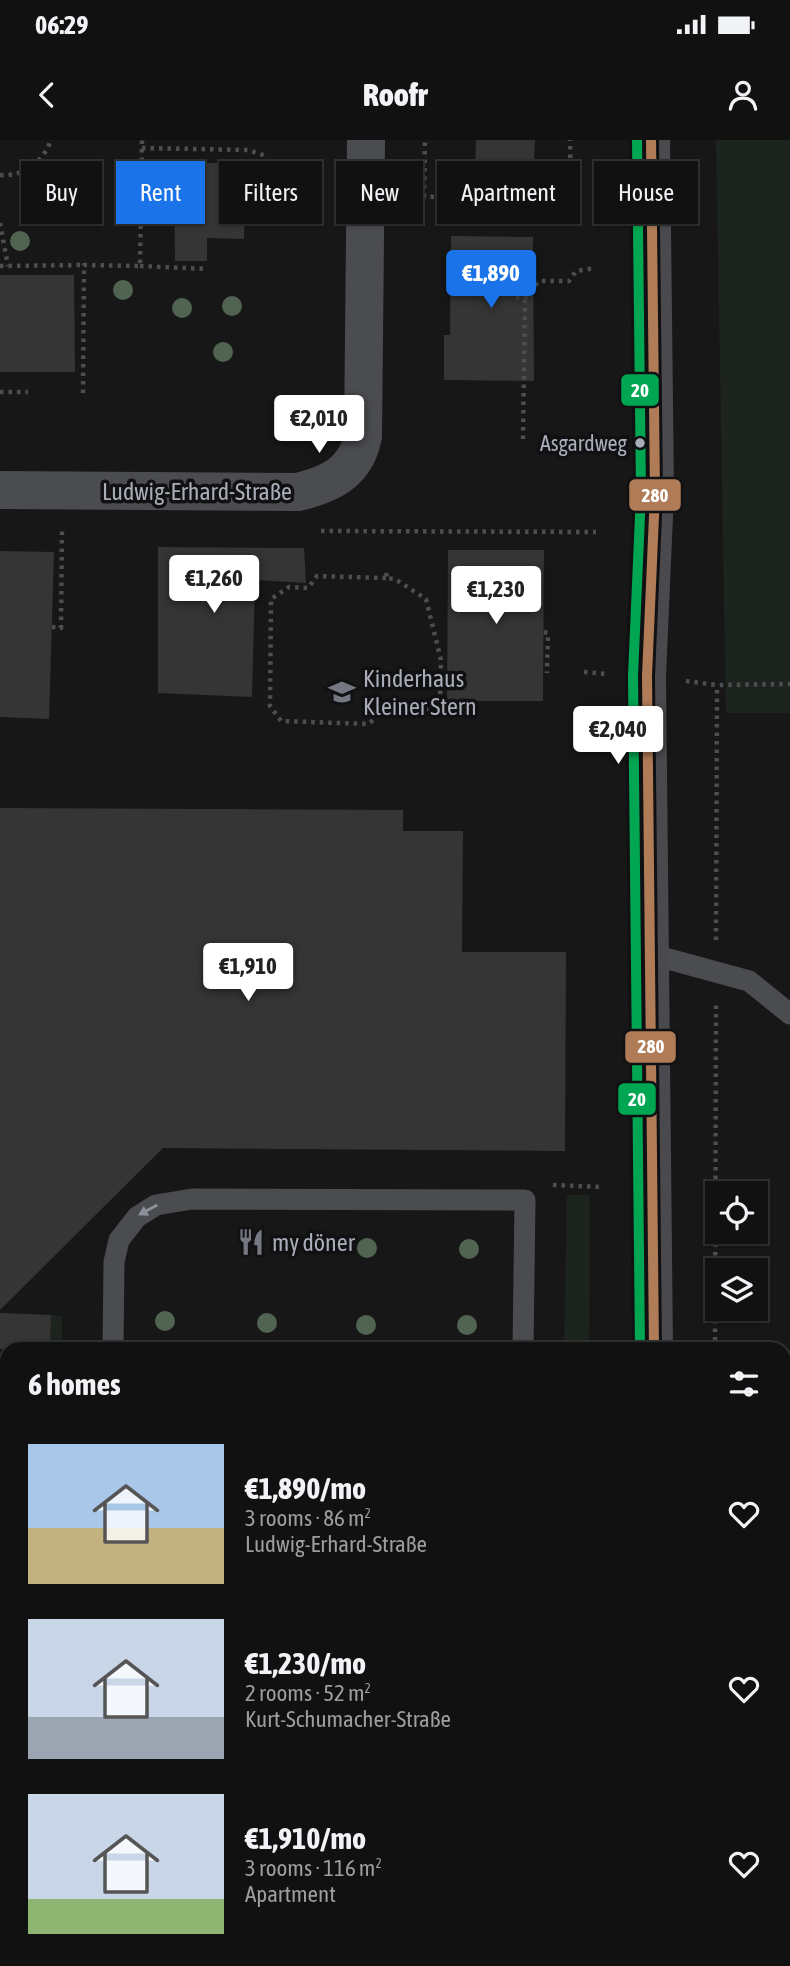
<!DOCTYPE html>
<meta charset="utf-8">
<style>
:root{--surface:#111;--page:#1a1a1a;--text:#f1f3f6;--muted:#9c9d9f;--line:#303131;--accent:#1a73e8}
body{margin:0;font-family:"Asap Condensed",sans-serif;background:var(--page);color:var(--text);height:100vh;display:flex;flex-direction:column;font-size:26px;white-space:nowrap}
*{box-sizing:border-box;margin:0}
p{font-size:23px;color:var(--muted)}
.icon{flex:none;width:38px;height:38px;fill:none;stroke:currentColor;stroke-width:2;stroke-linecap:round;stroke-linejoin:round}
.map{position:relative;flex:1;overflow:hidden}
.sheet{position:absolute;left:0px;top:1202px;width:791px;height:625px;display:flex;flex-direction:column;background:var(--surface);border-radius:21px 21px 0 0;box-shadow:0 2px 5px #0004,0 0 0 2px var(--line)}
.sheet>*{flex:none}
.banner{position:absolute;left:21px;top:21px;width:749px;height:63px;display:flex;gap:14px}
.tools{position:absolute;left:705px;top:1041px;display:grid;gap:14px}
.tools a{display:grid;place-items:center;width:63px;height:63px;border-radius:0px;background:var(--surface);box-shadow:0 2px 5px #0004,0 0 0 2px var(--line);font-size:35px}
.price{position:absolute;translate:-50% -60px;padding:0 16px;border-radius:7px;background:#fff;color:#222;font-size:23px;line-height:46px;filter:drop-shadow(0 2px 4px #0008)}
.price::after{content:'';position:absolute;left:50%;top:42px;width:21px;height:16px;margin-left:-10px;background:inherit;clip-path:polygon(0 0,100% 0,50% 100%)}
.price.active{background:var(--accent);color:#fff}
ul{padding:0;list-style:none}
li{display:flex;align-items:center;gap:21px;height:175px;padding:0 28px}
li span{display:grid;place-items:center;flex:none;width:196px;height:140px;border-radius:0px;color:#555}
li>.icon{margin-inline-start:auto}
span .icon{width:84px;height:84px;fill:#fffc;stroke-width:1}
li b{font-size:30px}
h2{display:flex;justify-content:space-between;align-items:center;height:84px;padding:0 28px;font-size:30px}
.tag{padding:0 24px;border-radius:0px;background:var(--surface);box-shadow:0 2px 5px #0004,0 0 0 2px var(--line);font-size:24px;line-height:63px}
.tag.active{background:var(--accent);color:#fff}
.status{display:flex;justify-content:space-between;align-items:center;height:49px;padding:0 35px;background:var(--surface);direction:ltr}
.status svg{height:19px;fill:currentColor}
header{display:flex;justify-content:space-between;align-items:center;height:91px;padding:0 28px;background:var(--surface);font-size:32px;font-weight:800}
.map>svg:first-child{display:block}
.green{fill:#1d241e}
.building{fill:#353536}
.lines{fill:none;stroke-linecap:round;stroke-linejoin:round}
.path{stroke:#4d4e52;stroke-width:4.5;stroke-dasharray:3.5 5;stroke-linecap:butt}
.lane{stroke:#4b4c50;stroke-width:21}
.street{stroke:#4b4c50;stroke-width:38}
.secondary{stroke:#4a4a4e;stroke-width:38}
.bus-1-casing{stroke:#111113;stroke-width:16}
.bus-2-casing{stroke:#111113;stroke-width:16}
.bus-1{stroke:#b07c57;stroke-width:10}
.bus-2{stroke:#00a651;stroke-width:10}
.tree{fill:#506451}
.oneway{fill:#8c9099}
.bus-dot{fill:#a8adb8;stroke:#111113;stroke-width:2.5}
.labels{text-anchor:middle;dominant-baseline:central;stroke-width:7;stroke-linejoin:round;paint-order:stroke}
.bus-label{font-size:22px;fill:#a8adb8;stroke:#111113;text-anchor:end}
.street-label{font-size:24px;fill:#a8adb8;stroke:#111113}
.poi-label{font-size:24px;fill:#a8adb8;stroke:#111113;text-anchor:start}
.line-badge{stroke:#111113;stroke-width:2.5}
.badge-label{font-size:19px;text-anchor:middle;font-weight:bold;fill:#fff}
</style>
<div class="status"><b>06:29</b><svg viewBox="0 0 49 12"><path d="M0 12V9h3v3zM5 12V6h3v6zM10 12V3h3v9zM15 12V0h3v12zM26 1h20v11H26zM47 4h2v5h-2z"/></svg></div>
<header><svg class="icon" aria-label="back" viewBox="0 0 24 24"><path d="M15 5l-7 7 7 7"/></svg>Roofr<svg class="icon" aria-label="person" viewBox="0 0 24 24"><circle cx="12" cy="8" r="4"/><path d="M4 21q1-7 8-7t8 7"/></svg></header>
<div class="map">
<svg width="790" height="1826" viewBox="0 0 790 1826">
<rect width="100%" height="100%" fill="#171717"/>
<path class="green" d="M716 0H790V573H726Z
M567 1055H590L589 1209H564Z
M51 1175 62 1176V1209H50Z
M790 1750V1826H736L740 1820H784V1761Z"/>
<path class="building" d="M476 0H535L533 35H475Z
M174 19H206L207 23 246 24 244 99 207 98V121H175Z
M451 96 533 97 534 241 444 240V195H450Z
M0 135H74L75 232H0Z
M158 407 304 408 306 443 255 440 252 557 158 553Z
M448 410H544L543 561H447Z
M0 411 54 412 49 579 0 577Z
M0 668 403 670V691H463L462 812H566L565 1011 163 1008 0 1170Z
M0 1173 51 1175 50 1209H0Z"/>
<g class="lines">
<path class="path" d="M142 8 248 10 266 16
M0 35C24 37 43 22 51 0
M405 57 571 56 570 0
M424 57 425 0
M0 83 8 126
M0 126 84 125
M140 126 208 129
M516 157 525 158 539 141H569L576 131 595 128
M0 252H28
M83 253 84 125 140 126 142 0
M523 299 525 158
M321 391 596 392
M386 438 317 436 308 448 289 447 271 459 270 566 281 581 368 584 385 571 423 572 440 563 441 520 426 459 395 439 386 438 387 431
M52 487 61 488 62 389
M544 492 548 493 547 533
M584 532 607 534
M686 541 717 545 790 544
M716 800 717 545
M553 1045 602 1047
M715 1209 716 864
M784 1568 790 1565
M786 1659 790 1678
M0 1734H7
M784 1738 790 1687
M575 1820 577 1826
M474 1826 476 1820
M727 1826 732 1820"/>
<path class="lane" d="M650 814 749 841 790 874
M113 1209 114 1122 119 1100 137 1077 156 1065 192 1059 525 1060 523 1209
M784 1629 790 1626
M0 1808H7
M149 1826V1820"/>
<path class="street" d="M0 350 298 352C331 344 356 332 363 296L366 0"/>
<path class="secondary" d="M651 0 655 353 647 536 654 1209
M653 1820V1826"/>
<defs>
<path id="bus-1" d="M651 0 655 353 647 536 654 1209"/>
<path id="bus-2" d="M637 0 641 353 633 536 640 1209"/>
</defs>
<use href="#bus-1" class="bus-1-casing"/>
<use href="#bus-2" class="bus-2-casing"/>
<use href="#bus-1" class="bus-1"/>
<use href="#bus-2" class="bus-2"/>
</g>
<g class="tree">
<circle cx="20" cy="101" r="10"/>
<circle cx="123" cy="150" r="10"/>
<circle cx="232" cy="166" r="10"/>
<circle cx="182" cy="168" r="10"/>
<circle cx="223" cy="212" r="10"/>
<circle cx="367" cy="1108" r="10"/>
<circle cx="469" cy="1109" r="10"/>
<circle cx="165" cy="1181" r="10"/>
<circle cx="267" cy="1183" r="10"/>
<circle cx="366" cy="1185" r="10"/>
<circle cx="467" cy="1185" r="10"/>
</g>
<defs><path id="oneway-solid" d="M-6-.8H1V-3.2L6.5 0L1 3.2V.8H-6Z" transform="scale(1.75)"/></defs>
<use class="oneway" href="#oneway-solid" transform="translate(148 1070) rotate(152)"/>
<defs>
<symbol id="school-bare" viewBox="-9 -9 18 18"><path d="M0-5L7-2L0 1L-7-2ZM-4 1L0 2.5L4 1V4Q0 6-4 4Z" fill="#757880" stroke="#111113" stroke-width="2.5" paint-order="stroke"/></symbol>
<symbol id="restaurant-bare" viewBox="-9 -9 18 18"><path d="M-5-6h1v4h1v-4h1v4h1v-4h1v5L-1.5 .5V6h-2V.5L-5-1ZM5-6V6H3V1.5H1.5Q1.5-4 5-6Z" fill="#757880" stroke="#111113" stroke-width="2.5" paint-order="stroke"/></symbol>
</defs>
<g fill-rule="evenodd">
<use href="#school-bare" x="323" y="533" width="38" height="38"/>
<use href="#restaurant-bare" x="232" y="1083" width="38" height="38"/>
</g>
<circle class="bus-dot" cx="640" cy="303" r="6"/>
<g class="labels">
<g class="bus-label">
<text x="627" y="303">Asgardweg</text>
</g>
<g class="street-label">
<text x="197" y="351">Ludwig-Erhard-Straße</text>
</g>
<g class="poi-label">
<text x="363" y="538">Kinderhaus<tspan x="363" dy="28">Kleiner Stern</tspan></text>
<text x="272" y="1102">my döner</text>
</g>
</g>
<g class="line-badge">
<rect x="620" y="233" width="40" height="34" rx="7" fill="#00a651"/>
<rect x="628" y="338" width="54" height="34" rx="7" fill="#b07c57"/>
<rect x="624" y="890" width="53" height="34" rx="7" fill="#b07c57"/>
<rect x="617" y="942" width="40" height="34" rx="7" fill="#00a651"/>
</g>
<g class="badge-label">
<text x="640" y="257">20</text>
<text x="655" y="362">280</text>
<text x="651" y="913">280</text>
<text x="637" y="966">20</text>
</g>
</svg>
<div class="tools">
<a><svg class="icon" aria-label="locate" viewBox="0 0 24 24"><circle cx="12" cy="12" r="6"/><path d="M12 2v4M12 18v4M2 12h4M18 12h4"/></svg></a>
<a><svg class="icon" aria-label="layers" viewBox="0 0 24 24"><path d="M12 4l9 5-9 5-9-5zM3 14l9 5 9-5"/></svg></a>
</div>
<b class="price active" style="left:491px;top:170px">€1,890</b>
<b class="price" style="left:319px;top:315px">€2,010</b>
<b class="price" style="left:214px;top:475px">€1,260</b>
<b class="price" style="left:496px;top:486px">€1,230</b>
<b class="price" style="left:618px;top:626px">€2,040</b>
<b class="price" style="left:248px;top:863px">€1,910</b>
<div class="banner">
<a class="tag">Buy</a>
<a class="tag active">Rent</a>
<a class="tag">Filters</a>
<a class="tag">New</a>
<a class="tag">Apartment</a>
<a class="tag">House</a>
</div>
<section class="sheet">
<h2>6 homes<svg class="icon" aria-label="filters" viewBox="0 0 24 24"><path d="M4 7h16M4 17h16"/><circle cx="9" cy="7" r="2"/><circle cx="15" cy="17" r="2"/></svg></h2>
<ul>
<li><span style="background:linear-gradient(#a9c7e8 60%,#c2b280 0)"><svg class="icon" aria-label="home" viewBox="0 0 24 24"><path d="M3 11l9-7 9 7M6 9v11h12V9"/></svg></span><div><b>€1,890/mo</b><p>3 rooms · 86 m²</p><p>Ludwig-Erhard-Straße</p></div><svg class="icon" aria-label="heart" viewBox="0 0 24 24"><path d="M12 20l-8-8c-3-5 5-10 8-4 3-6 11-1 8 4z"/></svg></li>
<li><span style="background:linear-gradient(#c9d6e8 70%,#9aa5b1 0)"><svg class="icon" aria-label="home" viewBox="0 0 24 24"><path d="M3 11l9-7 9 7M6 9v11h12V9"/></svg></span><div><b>€1,230/mo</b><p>2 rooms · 52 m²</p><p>Kurt-Schumacher-Straße</p></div><svg class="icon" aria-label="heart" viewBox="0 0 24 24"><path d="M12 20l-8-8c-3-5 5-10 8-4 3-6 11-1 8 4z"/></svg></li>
<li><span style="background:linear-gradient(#c9d6e8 75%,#8fb573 0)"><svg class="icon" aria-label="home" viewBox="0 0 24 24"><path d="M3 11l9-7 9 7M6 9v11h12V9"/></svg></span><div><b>€1,910/mo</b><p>3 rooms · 116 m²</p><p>Apartment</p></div><svg class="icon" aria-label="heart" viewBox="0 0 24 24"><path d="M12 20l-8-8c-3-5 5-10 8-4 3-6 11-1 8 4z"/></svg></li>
</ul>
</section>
</div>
